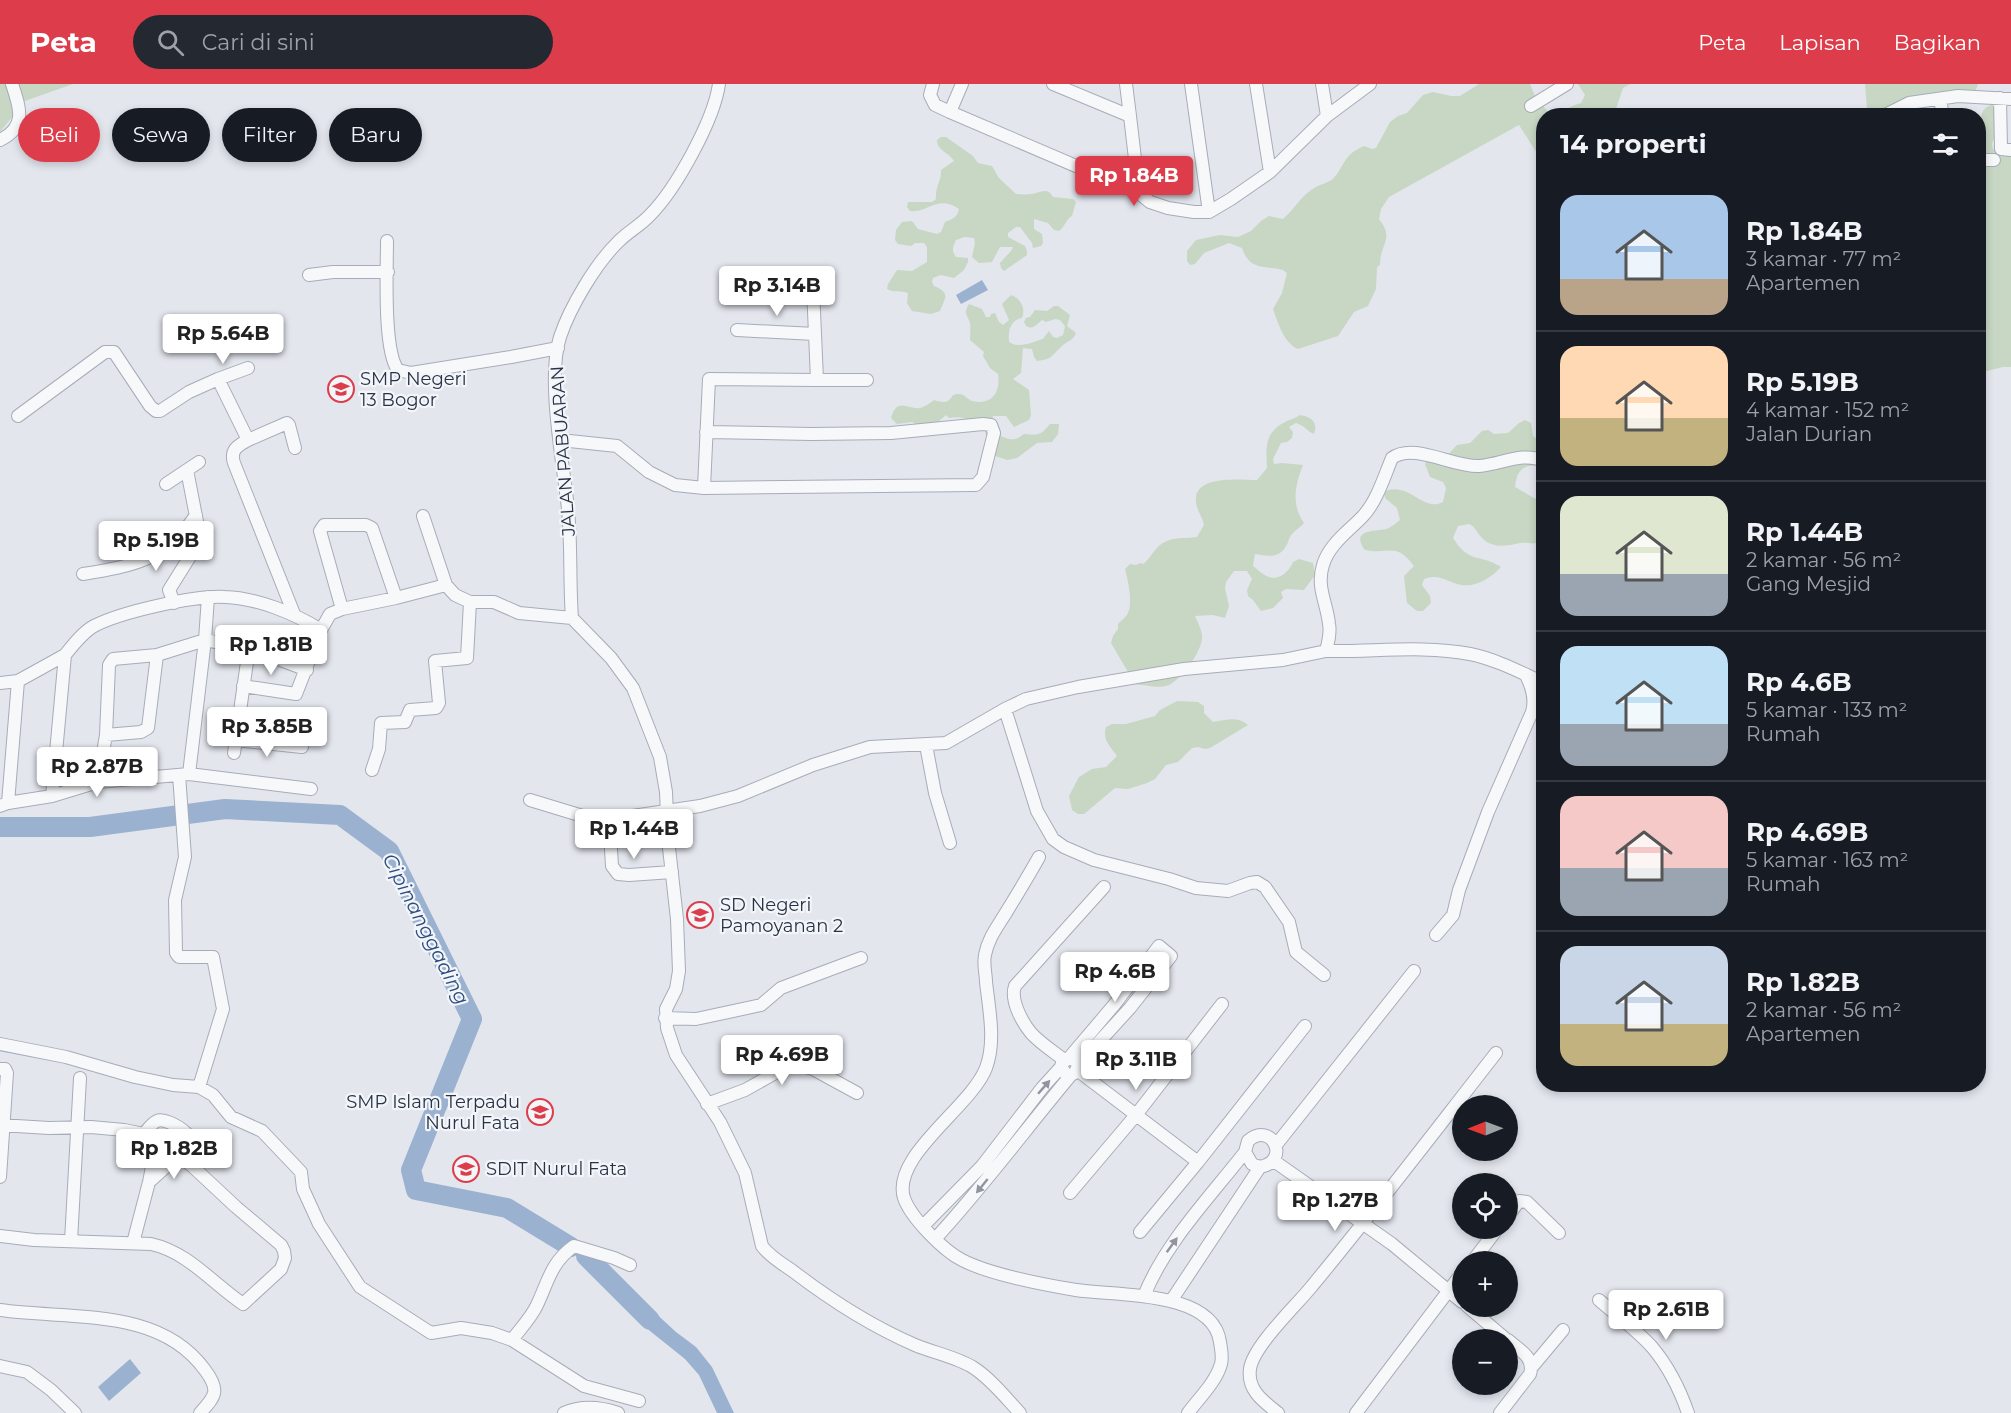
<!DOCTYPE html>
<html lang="id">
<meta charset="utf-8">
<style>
:root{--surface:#171b24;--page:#242831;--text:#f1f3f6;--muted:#9ea1a6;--line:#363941;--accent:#dd3d4b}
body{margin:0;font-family:Montserrat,sans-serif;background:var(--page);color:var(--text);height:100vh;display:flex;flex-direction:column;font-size:22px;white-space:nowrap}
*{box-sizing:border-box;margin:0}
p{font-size:20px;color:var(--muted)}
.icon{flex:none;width:33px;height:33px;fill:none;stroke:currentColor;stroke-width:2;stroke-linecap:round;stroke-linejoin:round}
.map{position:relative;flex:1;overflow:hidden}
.sheet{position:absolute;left:1536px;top:24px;width:450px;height:984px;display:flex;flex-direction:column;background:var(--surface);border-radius:24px;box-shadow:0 3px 9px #0003}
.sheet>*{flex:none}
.guide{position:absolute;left:18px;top:24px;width:570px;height:54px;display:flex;gap:12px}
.needle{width:39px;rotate:269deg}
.fabs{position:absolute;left:1452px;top:1011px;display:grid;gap:12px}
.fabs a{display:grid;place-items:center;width:66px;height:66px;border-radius:50%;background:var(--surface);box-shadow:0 3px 9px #0003;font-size:30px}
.price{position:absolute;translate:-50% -51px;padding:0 14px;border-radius:6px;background:#fff;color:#222;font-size:20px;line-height:39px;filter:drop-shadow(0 2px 3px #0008)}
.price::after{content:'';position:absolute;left:50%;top:36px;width:18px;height:14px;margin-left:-9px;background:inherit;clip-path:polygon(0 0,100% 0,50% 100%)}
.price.on{background:var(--accent);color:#fff}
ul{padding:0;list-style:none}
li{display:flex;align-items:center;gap:18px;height:150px;padding:0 24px}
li+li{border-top:2px solid var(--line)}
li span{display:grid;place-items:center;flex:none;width:168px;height:120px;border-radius:18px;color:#555}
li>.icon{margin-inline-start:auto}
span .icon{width:72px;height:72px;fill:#fffc;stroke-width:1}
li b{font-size:26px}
h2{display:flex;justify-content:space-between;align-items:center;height:72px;padding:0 24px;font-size:26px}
.tag{padding:0 21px;border-radius:27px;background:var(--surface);box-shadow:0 3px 9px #0003;font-size:21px;line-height:54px}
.tag.on{background:var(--accent);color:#fff}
header{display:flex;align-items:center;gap:36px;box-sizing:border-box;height:84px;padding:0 30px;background:var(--accent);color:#fff}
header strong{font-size:28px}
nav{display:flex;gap:33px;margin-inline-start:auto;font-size:21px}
.search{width:420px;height:54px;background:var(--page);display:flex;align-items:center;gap:15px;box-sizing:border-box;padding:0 21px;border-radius:33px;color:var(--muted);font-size:22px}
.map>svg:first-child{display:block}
.green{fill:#c7d7c3}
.water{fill:#9bb1d0}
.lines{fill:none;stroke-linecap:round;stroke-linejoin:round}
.river{stroke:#9bb1d0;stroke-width:20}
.minor-casing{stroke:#a7acb8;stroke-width:14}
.minor{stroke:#f7f8fa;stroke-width:12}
.oneway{fill:#9095a0}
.labels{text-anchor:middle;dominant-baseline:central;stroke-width:4.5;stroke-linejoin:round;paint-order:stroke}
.poi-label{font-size:18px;fill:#293247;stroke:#f3f6f9;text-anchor:start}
.street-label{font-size:18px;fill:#293247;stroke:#f3f6f9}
.water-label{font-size:20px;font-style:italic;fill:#2e4d80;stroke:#f3f6f9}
</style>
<header>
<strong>Peta</strong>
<div class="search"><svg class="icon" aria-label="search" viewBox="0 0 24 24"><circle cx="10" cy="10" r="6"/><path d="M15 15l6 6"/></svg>Cari di sini</div>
<nav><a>Peta</a><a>Lapisan</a><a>Bagikan</a></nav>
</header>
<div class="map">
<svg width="2011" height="1329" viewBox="0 0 2011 1329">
<rect width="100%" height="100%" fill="#e3e6ed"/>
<path class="green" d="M0 0H73L25 17 0 48Z
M1479 0H1530L1535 12 1549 29C1560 29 1571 22 1581 19L1585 11 1578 0H1630L1623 4 1615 28 1599 29 1596 31 1544 32 1543 76 1540 74 1519 41 1389 113 1381 125 1379 135C1395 156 1380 158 1380 181L1377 183 1376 205 1368 222 1354 228 1338 252 1298 265C1284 259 1278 239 1273 225L1282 209 1287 189 1283 186C1263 181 1250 187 1242 164L1229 159 1204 169 1195 180 1190 181 1187 177V167L1196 156 1220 151 1238 153 1251 147 1261 137 1269 132 1283 135C1295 125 1301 111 1316 103 1321 100 1328 99 1333 95 1346 80 1343 71 1364 62L1372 65 1376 64 1390 38 1398 32 1407 29 1423 11 1433 8 1451 12H1460Z
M1865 0H1978L1974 11 1952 17 1947 21 1935 19 1906 22V32L1885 31 1879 28 1867 25Z
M1992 21 1998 24 1996 48 1992 60 1993 65 2000 66 2011 72V283H2003L1979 289V48C1983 36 1977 25 1992 21Z
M941 53H946L973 72 978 79 992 82 999 94 1016 110C1021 110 1026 111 1031 110 1040 109 1047 102 1053 113L1073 115 1076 118 1072 132C1066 135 1065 143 1059 147L1054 146 1048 139 1034 135V145L1042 150 1043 159 1041 162 1033 164 1032 159 1020 143H1016L1008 149V153L1025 162 1027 167V171L1004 187 1001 184 1000 179 1011 167 1013 163H1000L992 178 979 179 972 173 975 159 974 154 965 153 956 156C953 163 951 166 956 173L968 174V178L964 186 954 194 941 191 933 194 932 198 934 202C950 209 946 212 940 227L931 230 912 227 907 219 908 209C901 206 894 209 887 205L888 200 897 186 912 187 927 178V163L924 159H915L911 162 898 160 895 156 896 146 902 138 912 137 918 145 937 150 941 148 945 138C952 135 957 134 959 125 937 110 927 130 910 127L907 123 908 118H932L936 115C935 102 942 96 941 86L954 77C949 68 937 67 937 56Z
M1011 211C1021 214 1026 225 1022 234 1010 236 1008 247 1009 258 1019 265 1033 258 1043 255L1049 247 1053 253 1057 254 1063 251 1065 242 1060 236 1055 235 1046 238 1042 236C1036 241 1033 246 1026 242L1024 238 1026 234 1030 233 1035 226 1047 227 1054 222H1058L1070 231 1067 242 1076 249C1073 257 1067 257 1062 262 1051 272 1053 275 1037 277L1034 273 1032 265 1023 264 1021 289 1013 295 1029 306 1031 331 1029 336 1014 343 1006 332H993L991 342 996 350C1009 355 1012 359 1024 350 1039 351 1040 352 1050 340H1059L1058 350 1052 358 1037 359 1017 374 1007 376 992 371 989 367 985 346C972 337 965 331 949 334L946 331 939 337 938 347 933 349 912 338 897 340 891 334C897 312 909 326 920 324 925 323 931 318 934 316 955 323 947 309 959 310 964 310 967 315 972 317 992 322 1001 308 998 290L990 284 983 272 984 268 970 256C970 251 971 244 970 239 967 230 963 230 969 220L982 225 986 233H990L991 230 995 229 999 238 1003 241 1009 236 1002 220Z
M1300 331C1312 333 1318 338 1314 350 1307 347 1305 342 1296 339L1289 343 1293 348 1292 354 1287 358 1281 359 1273 375 1274 380 1282 379 1303 381C1295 401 1291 421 1304 439 1300 444 1293 447 1290 453 1288 456 1288 460 1286 462 1279 475 1267 472 1255 470L1253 482C1257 485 1264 492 1269 493 1280 497 1290 486 1293 478L1299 475 1313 479 1315 491 1304 506 1286 505 1281 508 1283 514 1273 524 1261 527 1253 516 1248 512 1247 506 1252 495 1247 487H1234L1226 498 1225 504 1229 522 1225 534 1213 531 1195 532C1198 539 1203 548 1202 555 1200 570 1182 594 1169 601 1160 605 1145 601 1135 600L1111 559 1113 552 1118 545V540C1121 537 1126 533 1128 529 1133 519 1128 496 1125 485L1130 480 1136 481 1140 479 1143 480C1150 475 1153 467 1159 462 1170 452 1184 455 1197 453L1204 441C1202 431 1195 425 1196 413 1199 391 1242 396 1257 396L1267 384C1266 363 1264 348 1287 337 1291 335 1296 334 1300 331Z
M1525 336 1531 339 1533 352 1543 360V382C1525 380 1517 384 1515 403L1534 414 1543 418V456C1535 462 1529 458 1520 459 1506 462 1493 465 1482 454 1477 449 1476 443 1469 440L1458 442 1453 454C1470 481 1479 469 1501 483 1490 495 1474 505 1457 500 1443 496 1440 490 1424 495L1422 501 1430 512 1431 519 1423 527H1417L1407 519 1404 492 1414 482C1395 457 1390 471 1365 466 1349 445 1377 447 1387 445 1391 443 1396 439 1400 436L1397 424 1385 414 1384 408C1409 396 1422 429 1443 418L1446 404 1443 398 1430 393 1425 380 1428 375 1441 378 1457 361 1470 359 1482 347 1488 346 1494 350 1508 349 1519 339Z
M1177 617 1198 618 1204 622V629L1213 638C1227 636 1237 632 1248 641L1210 664 1205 665 1198 663 1192 664 1178 678 1166 681 1155 695 1147 699 1128 705 1115 704 1084 730H1078L1072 726 1069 712 1079 693 1092 685 1106 683 1117 672C1110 662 1102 656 1106 643L1112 640H1126L1155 632 1160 626Z"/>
<path class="water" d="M982 196 988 206 961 220 956 211Z
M638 1213 676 1248 696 1263 712 1283 734 1329H717L699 1291 685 1275 650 1247 627 1225Z
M130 1275 141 1289 109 1317 98 1303Z"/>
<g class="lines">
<path class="river" d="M0 743H90L225 725 340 731 389 767 472 935 411 1086 416 1106 507 1124 571 1163
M586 1172 650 1236"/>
<defs>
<path id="minor" d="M933 0 930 11 935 21 950 28 962 0
M1126 0 1130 32
M1191 0 1209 128
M1256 0 1270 88
M1322 0 1327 32
M2000 14 2001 65 2011 66
M1940 15 1943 32
M1531 22 1567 0
M950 28 1139 109 1130 32 1053 0
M1883 32 1909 19 1958 12 2011 15
M0 56C27 43 20 24 12 0
M1978 76H1994
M1139 109 1150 118 1168 124 1194 128H1209L1231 115 1270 88 1327 32 1370 0
M387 157C387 184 383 267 398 286L411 289 511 273 558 264
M309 191 333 188H388
M737 246 815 250
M218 295 248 284
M817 296H867
M18 332 105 268H114L150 322 156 327H160L189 308 218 295 248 356C237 362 230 366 234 379L294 530
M248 356 287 339 289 341 295 364
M560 356 617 362 649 388 675 401 704 404 709 295 817 296 813 204 758 202
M166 400 199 378
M704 404 976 401 983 393 994 349 991 341 983 340 891 349 811 350 706 348
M423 432 446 501
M83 490C133 482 166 476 196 431
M174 519 169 506 194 466 199 448 187 386
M342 525 320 447 324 441H366L372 444 396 514
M572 534C569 494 572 455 567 416 562 373 547 293 560 253 570 223 596 179 619 157 629 147 641 141 650 131 676 105 714 36 719 0
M1326 567C1374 568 1423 561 1470 570 1495 575 1520 588 1544 599
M65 571C73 561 83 548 94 542 121 528 195 511 225 513 257 514 294 529 321 546
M0 599 18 597 65 571 52 712
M243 602 296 610 321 546 330 530 342 525 396 514 446 501 455 511 470 518H494L519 529 572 534 611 574 633 604 660 673 666 708 668 755 677 835 679 887 676 905 666 925 667 944 676 971 720 1038 745 1089 762 1162C770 1173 783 1180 794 1188 832 1217 871 1242 915 1261 934 1269 957 1273 974 1284 992 1296 1006 1314 1020 1329
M106 651 141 648 148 644 157 571
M235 656 302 663
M926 661 935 709 950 759
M234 669 249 564
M372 686 379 665 381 639 405 638 410 626 436 624 439 619 435 577 467 574 470 518
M189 690 205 556 208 513
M179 691 185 773 175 816 176 869 179 873H213L223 925 199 1003
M98 698 106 651 109 581 113 575 157 571 205 556 249 564 307 586
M530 716 599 737 700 722 738 712 813 681 870 663 946 659 1005 625
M8 719 18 597
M0 722 8 719 52 712 98 698 189 690 311 705
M610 749 612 782 618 790 629 791 672 788
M1039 773C1029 791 1018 809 1007 827 998 842 988 854 985 871 983 880 986 890 986 898 989 925 996 958 986 984 971 1023 891 1072 904 1114 911 1134 944 1167 962 1176 989 1190 1046 1201 1076 1206 1115 1212 1213 1206 1220 1258 1221 1265 1223 1273 1221 1280 1216 1298 1199 1314 1188 1329
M1436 851 1453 831 1459 806 1488 728 1532 628C1536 615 1532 603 1526 591
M1324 891 1296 868 1289 838 1265 803 1257 798 1250 799 1228 807 1196 804 1169 795 1094 776 1064 763 1053 755 1037 727 1005 625 1026 615 1078 603 1184 585 1283 576 1326 567C1328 559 1331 549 1329 540 1327 519 1316 503 1323 481 1329 460 1349 447 1363 432 1377 417 1384 393 1392 374 1414 358 1452 383 1479 382 1500 381 1522 367 1544 377
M665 934 696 935 761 921 781 904 861 874
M0 960 66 973 135 993 173 1001 199 1003 213 1011 231 1033 262 1047 301 1088 303 1105 319 1140 360 1203 431 1249 461 1244 492 1249 512 1256 584 1302 639 1317
M1069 974 1114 921 1159 862 1171 872 1130 924 1078 981
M1064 976C1054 968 1040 959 1031 949 1022 938 1010 916 1015 902L1104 803
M0 985H5L7 989 0 1093
M1077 986 1198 1078
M707 1020 745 1006 784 984 795 980 813 985 857 1009
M0 1041 49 1044 91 1043 124 1046 144 1050 191 1081 236 1123 281 1161 284 1167 285 1174 281 1185 243 1220C212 1199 188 1168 151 1160L34 1156 0 1152
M144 1050C147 1046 152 1039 157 1037 168 1032 212 1059 191 1081
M1276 1061 1414 887
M1274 1077 1392 1160 1462 1218
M149 1098 178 1072
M1070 1109 1136 1031 1222 920
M1508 1132 1519 1117 1527 1118 1559 1149
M923 1142 982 1082 1042 1004 1061 983
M1140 1148 1198 1078 1305 942
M935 1155C983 1103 1025 1046 1071 991L1075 989 1078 981 1076 977 1069 974 1062 979 1061 983 1066 990 1071 991
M71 1157 80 994
M133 1159 149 1098 157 1058
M1472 1178 1498 1144
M1144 1212C1165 1159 1210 1113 1245 1068
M1599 1216C1616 1231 1637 1246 1652 1263 1668 1282 1680 1306 1688 1329
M1171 1217 1260 1083C1292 1077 1271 1036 1248 1057L1245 1068 1252 1080 1260 1083
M1467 1222 1507 1256
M0 1226C69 1236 159 1222 205 1286 220 1306 216 1312 200 1329
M512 1256C520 1245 531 1234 537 1221 548 1198 551 1178 574 1162L614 1174 630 1181
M0 1282 27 1288 51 1306 75 1329
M1532 1283 1563 1246
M564 1329C582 1321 600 1323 618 1329
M1278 1329C1263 1317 1247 1306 1250 1285 1253 1262 1297 1221 1312 1202 1375 1126 1435 1047 1496 969
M1356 1329 1462 1189
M1500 1329 1530 1290C1535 1273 1519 1266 1508 1256"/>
</defs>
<use href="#minor" class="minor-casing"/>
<use href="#minor" class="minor"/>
</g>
<defs><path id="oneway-solid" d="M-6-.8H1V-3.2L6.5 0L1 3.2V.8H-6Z" transform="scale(1.5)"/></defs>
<g class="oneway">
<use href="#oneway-solid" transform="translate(1044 1003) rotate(-49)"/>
<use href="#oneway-solid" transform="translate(982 1102) rotate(129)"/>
<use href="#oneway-solid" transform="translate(1172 1161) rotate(-54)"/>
</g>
<defs>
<symbol id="school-ring" viewBox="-11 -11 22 22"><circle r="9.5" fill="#f3f6f9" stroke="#dd3d4b" stroke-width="1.5"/><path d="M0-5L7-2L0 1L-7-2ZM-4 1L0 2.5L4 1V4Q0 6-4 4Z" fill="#dd3d4b"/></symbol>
</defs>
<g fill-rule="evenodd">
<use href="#school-ring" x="326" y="290" width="30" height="30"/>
<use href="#school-ring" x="685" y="816" width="30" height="30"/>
<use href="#school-ring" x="525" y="1013" width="30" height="30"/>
<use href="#school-ring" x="451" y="1070" width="30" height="30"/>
</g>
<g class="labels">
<g class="poi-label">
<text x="360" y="295">SMP Negeri<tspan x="360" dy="21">13 Bogor</tspan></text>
<text x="720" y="821">SD Negeri<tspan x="720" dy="21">Pamoyanan 2</tspan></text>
<text x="520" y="1018" text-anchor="end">SMP Islam Terpadu<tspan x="520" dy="21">Nurul Fata</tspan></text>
<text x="486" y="1085">SDIT Nurul Fata</text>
</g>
<g class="street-label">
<text transform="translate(563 367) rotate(-94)">JALAN PABUARAN</text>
</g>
<g class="water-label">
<text transform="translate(426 845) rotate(63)">Cipinanggading</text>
</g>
</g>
</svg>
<div class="fabs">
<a><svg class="needle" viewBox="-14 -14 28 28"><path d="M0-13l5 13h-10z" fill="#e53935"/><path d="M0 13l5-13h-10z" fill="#9ea1a6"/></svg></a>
<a><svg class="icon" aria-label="locate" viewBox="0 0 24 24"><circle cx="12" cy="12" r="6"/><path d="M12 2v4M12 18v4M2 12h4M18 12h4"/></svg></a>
<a>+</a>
<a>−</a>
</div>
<b class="price on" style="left:1134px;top:123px">Rp 1.84B</b>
<b class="price" style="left:777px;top:233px">Rp 3.14B</b>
<b class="price" style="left:223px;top:281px">Rp 5.64B</b>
<b class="price" style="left:156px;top:488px">Rp 5.19B</b>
<b class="price" style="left:271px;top:592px">Rp 1.81B</b>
<b class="price" style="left:267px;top:674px">Rp 3.85B</b>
<b class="price" style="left:97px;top:714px">Rp 2.87B</b>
<b class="price" style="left:634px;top:776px">Rp 1.44B</b>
<b class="price" style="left:1115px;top:919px">Rp 4.6B</b>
<b class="price" style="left:782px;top:1002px">Rp 4.69B</b>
<b class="price" style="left:1136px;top:1007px">Rp 3.11B</b>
<b class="price" style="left:174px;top:1096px">Rp 1.82B</b>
<b class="price" style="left:1335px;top:1148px">Rp 1.27B</b>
<b class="price" style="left:1666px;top:1257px">Rp 2.61B</b>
<div class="guide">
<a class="tag on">Beli</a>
<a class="tag">Sewa</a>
<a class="tag">Filter</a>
<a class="tag">Baru</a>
</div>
<section class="sheet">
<h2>14 properti<svg class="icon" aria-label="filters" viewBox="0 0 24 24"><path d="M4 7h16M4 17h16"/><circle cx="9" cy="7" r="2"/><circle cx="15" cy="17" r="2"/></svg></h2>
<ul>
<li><span style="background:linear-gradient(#a9c7e8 70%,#b9a48a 0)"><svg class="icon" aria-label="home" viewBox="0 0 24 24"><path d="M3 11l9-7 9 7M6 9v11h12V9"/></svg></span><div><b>Rp 1.84B</b><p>3 kamar · 77 m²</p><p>Apartemen</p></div></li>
<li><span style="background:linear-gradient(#ffd9b3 60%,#c2b280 0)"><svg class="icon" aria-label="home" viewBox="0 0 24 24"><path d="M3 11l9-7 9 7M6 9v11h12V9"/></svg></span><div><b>Rp 5.19B</b><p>4 kamar · 152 m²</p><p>Jalan Durian</p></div></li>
<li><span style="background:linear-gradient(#dfe7d0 65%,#9aa5b1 0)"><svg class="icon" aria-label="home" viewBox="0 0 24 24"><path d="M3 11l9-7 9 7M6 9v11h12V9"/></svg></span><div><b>Rp 1.44B</b><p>2 kamar · 56 m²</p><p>Gang Mesjid</p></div></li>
<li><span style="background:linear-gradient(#bfe0f5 65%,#9aa5b1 0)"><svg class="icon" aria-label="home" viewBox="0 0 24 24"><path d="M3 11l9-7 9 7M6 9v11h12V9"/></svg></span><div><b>Rp 4.6B</b><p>5 kamar · 133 m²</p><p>Rumah</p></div></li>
<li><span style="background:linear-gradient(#f6c9c9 60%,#9aa5b1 0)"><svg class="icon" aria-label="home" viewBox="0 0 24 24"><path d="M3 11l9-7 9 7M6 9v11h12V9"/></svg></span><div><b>Rp 4.69B</b><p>5 kamar · 163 m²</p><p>Rumah</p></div></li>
<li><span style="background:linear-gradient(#c9d6e8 65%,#c2b280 0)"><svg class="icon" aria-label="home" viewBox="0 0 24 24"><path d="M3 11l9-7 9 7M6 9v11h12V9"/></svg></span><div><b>Rp 1.82B</b><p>2 kamar · 56 m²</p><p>Apartemen</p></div></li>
</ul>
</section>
</div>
